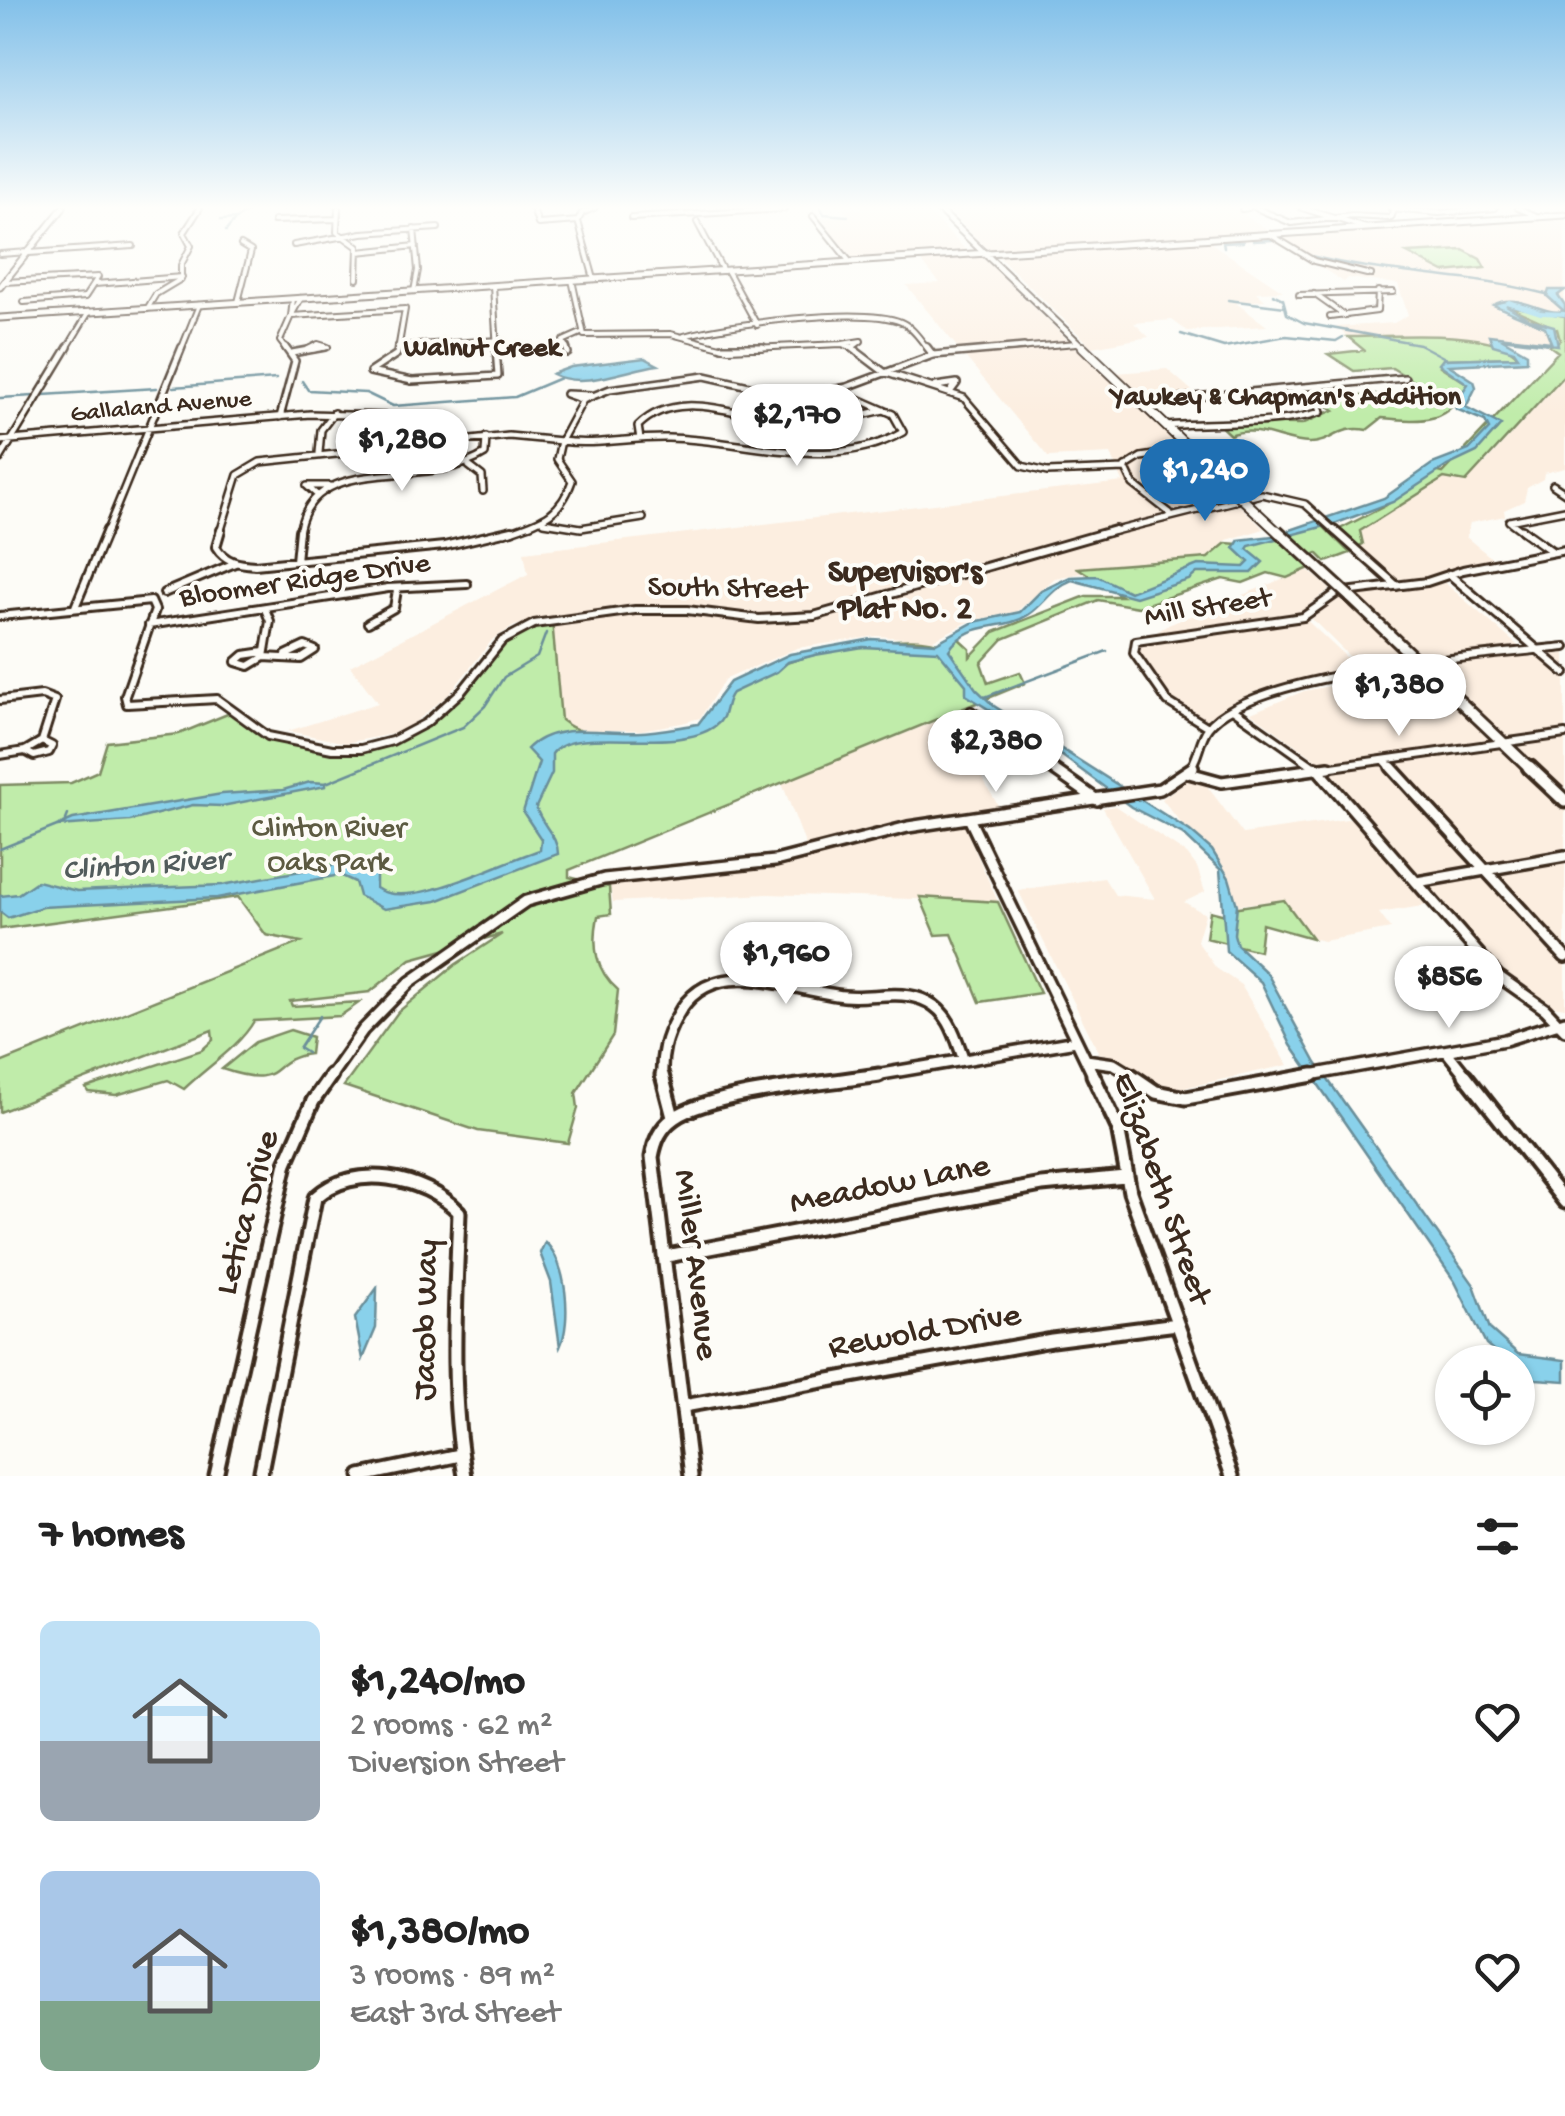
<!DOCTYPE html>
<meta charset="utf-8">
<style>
:root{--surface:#fff;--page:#f2f2f2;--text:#222;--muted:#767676;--accent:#1f6fb2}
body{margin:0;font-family:"Gochi Hand",sans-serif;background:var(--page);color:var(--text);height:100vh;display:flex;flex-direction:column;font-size:38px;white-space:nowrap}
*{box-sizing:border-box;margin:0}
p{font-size:32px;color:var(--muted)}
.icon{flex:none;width:55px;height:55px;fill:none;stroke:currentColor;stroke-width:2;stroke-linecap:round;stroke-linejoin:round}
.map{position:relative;height:1476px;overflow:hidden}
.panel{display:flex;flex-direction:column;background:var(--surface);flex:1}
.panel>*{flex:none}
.fabs{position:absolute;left:1435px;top:1345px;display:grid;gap:20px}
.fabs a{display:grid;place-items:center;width:100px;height:100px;border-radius:50%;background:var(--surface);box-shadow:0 2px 8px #0004;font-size:50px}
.price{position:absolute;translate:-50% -85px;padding:0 22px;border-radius:35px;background:#fff;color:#222;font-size:32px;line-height:65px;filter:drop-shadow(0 2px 5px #0008)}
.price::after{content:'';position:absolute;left:50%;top:60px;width:30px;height:22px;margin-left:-15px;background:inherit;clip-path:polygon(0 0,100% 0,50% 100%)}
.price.active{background:var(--accent);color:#fff}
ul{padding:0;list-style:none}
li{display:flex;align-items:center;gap:30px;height:250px;padding:0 40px}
li span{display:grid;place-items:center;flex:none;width:280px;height:200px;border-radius:15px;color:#555}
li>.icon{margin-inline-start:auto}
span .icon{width:120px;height:120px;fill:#fffc;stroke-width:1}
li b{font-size:42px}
h2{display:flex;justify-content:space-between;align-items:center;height:120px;padding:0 40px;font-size:42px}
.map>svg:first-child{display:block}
.built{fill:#fceee0}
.green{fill:#c0ecaa;stroke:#7e8b64;stroke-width:2.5}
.water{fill:#89d1eb;stroke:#6a8e99;stroke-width:2.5}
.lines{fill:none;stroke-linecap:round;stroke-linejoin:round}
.stream{stroke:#6a8e99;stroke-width:2.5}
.river{fill:#89d1eb;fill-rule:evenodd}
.minor-far4-casing{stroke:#3b2a1e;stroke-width:8}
.minor-far3-casing{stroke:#3b2a1e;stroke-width:10}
.minor-far2-casing{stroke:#3b2a1e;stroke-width:12}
.minor-far1-casing{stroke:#3b2a1e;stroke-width:16}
.minor-casing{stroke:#3b2a1e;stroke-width:19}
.major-far3-casing{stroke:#3b2a1e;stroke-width:9}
.major-far2-casing{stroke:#3b2a1e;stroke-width:12}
.major-far1-casing{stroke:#3b2a1e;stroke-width:15}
.major-casing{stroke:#3b2a1e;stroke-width:19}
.minor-far4{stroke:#fdfcf7;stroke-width:4}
.minor-far3{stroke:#fdfcf7;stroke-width:5}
.minor-far2{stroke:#fdfcf7;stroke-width:6}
.minor-far1{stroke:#fdfcf7;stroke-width:9}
.minor{stroke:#fdfcf7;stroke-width:11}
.major-far3{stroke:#fdfcf7;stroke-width:5}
.major-far2{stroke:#fdfcf7;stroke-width:8}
.major-far1{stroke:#fdfcf7;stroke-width:9}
.major{stroke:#fdfcf7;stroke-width:11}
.major-bridge-far1-casing{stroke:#3b2a1e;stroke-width:12;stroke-linecap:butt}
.major-bridge-casing{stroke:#3b2a1e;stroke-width:15;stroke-linecap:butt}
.major-bridge-far1{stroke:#fdfcf7;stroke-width:8}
.major-bridge{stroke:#fdfcf7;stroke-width:9}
.labels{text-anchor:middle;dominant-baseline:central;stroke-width:8;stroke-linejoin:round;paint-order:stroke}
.far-street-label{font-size:25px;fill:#3b2a1e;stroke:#fdfcf7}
.far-neighbourhood-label{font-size:28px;font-weight:bold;fill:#3b2a1e;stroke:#fdfcf7}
.street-label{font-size:30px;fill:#3b2a1e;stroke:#fdfcf7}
.park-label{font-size:30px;fill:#5c5a41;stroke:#fdfcf7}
.neighbourhood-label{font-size:32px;font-weight:bold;fill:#3b2a1e;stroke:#fdfcf7}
.water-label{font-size:32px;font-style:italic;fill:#525c5c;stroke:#fdfcf7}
.near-street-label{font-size:35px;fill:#3b2a1e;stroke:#fdfcf7}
</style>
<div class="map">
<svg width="1565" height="1476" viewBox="0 0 1565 1476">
<rect width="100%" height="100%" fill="#fdfcf7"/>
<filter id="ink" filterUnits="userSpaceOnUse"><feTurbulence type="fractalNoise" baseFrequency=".01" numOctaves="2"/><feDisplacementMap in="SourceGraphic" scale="20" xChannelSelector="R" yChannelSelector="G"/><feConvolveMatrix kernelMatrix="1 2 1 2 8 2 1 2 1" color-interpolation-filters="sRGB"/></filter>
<g filter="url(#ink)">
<path class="built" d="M842 208H931L928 212 967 251 852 258 820 218 848 216Z
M946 208H1233L1272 232 989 251Z
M1565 217 1564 311 1550 313 1515 300 1499 301 1497 309 1545 327 1551 340 1548 342 1491 335 1488 336 1492 343 1473 338 1348 337 1336 327 1394 323 1408 315 1398 284 1348 278 1344 282 1274 238Z
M1208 241 1283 291 1256 292 1265 300 1236 303 1267 326 1187 331 1172 320 1134 323 1149 337 1092 347 999 257Z
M982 257 1264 529 1227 540 1209 558 1079 567 1082 573 1055 578 1016 612 970 621 933 640 876 636 797 648 724 680 700 718 682 723 641 730H572L560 720 552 616 514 626 493 639 450 693 413 724 392 734 346 743 288 731 378 703 350 666 528 574 524 552 1123 482 1111 454 1048 457 906 285 940 283 921 261Z
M1167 369 1197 395 1144 400 1116 373Z
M1565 375V468L1544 473 1543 479 1527 488 1524 501 1504 510 1505 516 1470 523 1466 537 1493 559 1401 583 1359 546 1363 543 1358 532 1446 477 1484 465Z
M1307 569 1330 589 1299 613 1363 673 1349 671 1276 688 1207 720 1192 716 1172 701 1135 646 1168 625Z
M1445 583 1531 657 1565 653V1008L1552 1006 1504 971 1318 761 1251 713 1304 691 1371 678 1312 619 1337 595Z
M964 710 1033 758 978 771 999 807 866 831 807 849 782 783Z
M1190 778 1207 786 1243 834 1354 818 1429 905 1379 913 1391 929 1323 941 1312 938 1284 900 1237 905 1229 878 1212 850 1184 827 1162 799Z
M1115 806 1187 854 1197 867 1205 892 1184 902 1205 914 1197 941 1216 968 1241 985 1288 1065 1170 1091 1145 1081 1124 1061 1099 1053 1018 890 1104 878 1115 895 1155 899 1103 808Z
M963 823 998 902 768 894 613 902 609 883 785 864 890 834Z"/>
<path class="green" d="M1463 250 1480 259 1485 268 1444 272 1407 253Z
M1505 305 1565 316V374L1466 482 1444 478 1360 531 1363 544 1359 546 1340 529 1385 506 1435 471 1443 473 1558 352 1550 346 1560 340 1557 329Z
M1348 337C1384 337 1497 327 1518 357L1443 359 1440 366 1468 384C1448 424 1425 422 1382 418L1367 430C1340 424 1330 444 1309 443 1282 442 1257 424 1230 435L1217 423 1302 424 1334 410 1318 399 1430 391 1392 368 1354 371 1328 354 1364 350Z
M1319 522 1350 553 1326 562 1317 553 1306 558 1314 566 1287 578 1268 573 1243 583 1223 579 1138 607 1098 600 1003 639 981 663 988 683 1020 672 1025 683 569 870V877L609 887 611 914 598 916C592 946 595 970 618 990L613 1035 576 1093 578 1108 568 1143 478 1131 344 1086 398 1012 455 965 502 934 411 959 370 992 290 1001 292 1006 360 1002 340 1016 254 1021C240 1046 207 1067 184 1089L168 1080 116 1095 88 1092 86 1088 202 1050 213 1040 212 1030 0 1112V1063L301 942 266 935 238 897 0 929V785L71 783 98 771 107 742 179 734 230 713C291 754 382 764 440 711 463 691 477 659 502 641 515 631 537 626 552 620L561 720C596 749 661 733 703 723 710 714 718 699 725 692 760 663 895 628 937 643L956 636 970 649V657L994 632 1086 596H1121L1078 568 1208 558 1226 543 1251 545Z
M920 897 998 902 1040 993 980 1002 952 934 936 935Z
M1284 900 1312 938 1262 924 1259 951 1206 938 1210 911 1233 917 1232 908Z
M290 1030 312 1037 310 1054C266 1059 287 1091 222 1069L255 1042Z"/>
<path class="water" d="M1549 290H1565L1558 295 1565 305V316L1506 305 1529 319 1554 326 1558 345 1501 338 1527 353V361L1449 365 1474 381 1476 387 1466 407 1501 425 1477 452 1447 466 1393 502 1337 523 1249 546 1247 549 1263 562 1252 573H1197L1189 580 1135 597 1072 580C1051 588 1045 604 1028 615 1002 632 969 619 949 650L976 689 994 706 1190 831 1212 850 1229 878 1237 905 1234 934 1237 945 1267 973 1316 1063 1474 1285 1490 1329 1518 1354 1565 1360V1381L1536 1379 1518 1369V1362H1507L1486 1344 1455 1282 1291 1045 1261 982 1226 951 1220 869 1183 834 1131 807 1061 755 966 695V685L938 651 863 647 815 655 788 662 777 672 732 693C723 704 729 716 715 726 675 756 573 723 552 754V773L536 807C541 825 558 836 558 854L436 901 384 909 359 896 355 882 340 875 217 898 42 907 8 918 0 912V896L18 894 37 881 77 891 222 885 362 860 376 865V888C409 912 502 861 540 850L541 839 523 812 539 762 527 749C555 720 606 735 642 732 661 731 680 727 698 724L730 682 790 654 872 639 936 643 974 622 1020 612 1041 591 1070 577 1097 576 1130 592 1198 565 1244 567 1249 562 1234 548 1239 540 1273 536 1384 498 1432 464 1469 450 1489 429 1485 421 1456 409 1454 404 1468 384 1439 364 1443 359 1518 357 1514 351 1493 345 1489 335 1551 342 1545 327 1493 305C1520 291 1540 316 1564 311L1547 296Z
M645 358 658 365C627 369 583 390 552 374L571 367Z
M310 782 326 783V786L222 806 193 805 130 821 57 826 73 819 222 794 283 790Z
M545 1242C567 1261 572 1322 560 1347L551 1282 540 1253Z
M377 1288 376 1328 363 1359 355 1318Z"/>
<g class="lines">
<path class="stream" d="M253 208H289
M821 208 824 214 848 216
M221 220 235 219
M235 220 252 209
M226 231 234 221
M1253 241 1272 240
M1286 246 1294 252
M1224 247 1223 243 1243 242
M1311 256C1389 276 1469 274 1546 294
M1273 294 1283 299 1287 314 1304 323 1419 344 1447 359
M1228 300 1285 307
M1181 334 1224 347 1286 336 1336 341 1343 337
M302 381 308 390 366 393 393 406 515 397 560 378
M174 387 276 379
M43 395 157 388
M0 398 34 396
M985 697 1107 651
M326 783 463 727 485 706 504 677 537 657 546 633
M66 820 68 815
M0 849 57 826
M307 1053 299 1048 320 1016"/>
<path class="river" d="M1509 300 1541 311 1565 312V316L1540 315 1506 304 1505 302Z"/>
<defs>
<path id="minor-far4" d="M338 208 337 232 358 247 357 279
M594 208 582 213 578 221 594 279
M1256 208 1291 223 1352 216 1391 218 1394 210
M1302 208 1366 228
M1518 208 1539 217
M533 209 538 224 578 221
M1242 209 1248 208
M1391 209 1439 213 1495 208
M813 216 850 262
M631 218 784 209
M274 221 336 219
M697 222 723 271
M414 229 418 270 414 291
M1271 235 1314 261 1371 275
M294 245 362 233 438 228
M358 252 416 246
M29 253 133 246
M0 254 29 252
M727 270 757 325
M572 280 584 335 671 334 728 349 842 344 857 350
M4 282 98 277 85 297 24 302
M95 284 182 277
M493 286 497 350
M1314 294 1345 316
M1299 295 1393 292
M293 299 291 316 301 298
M238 302 251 251 241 245
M147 309 156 294 181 279V265L191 246 184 233 200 208
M1330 317 1377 311 1378 291
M684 336C727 324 862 306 901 322 913 327 921 341 929 350
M842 344 861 341 853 347
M400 346 499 340
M308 349 318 344 328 347 310 350
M66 350 89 312
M181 350 199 305
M287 350 280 341 291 316 405 309 398 350
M567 350 563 341 581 333
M994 350 1077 343"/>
<path id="minor-far3" d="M566 347 568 353
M722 347H763
M851 347 884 372 964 398 1022 466 1047 472 1125 469
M927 347 933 355
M292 353 325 347
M370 372 412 381 498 376 496 347
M370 372 397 354 398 347
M936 386 957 383 951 391
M583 400 566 394 591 395
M1138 402 1405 378
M280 417 295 361 285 347
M1165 426C1217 421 1272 427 1321 412L1319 405 1294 388
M640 439 638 426C679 385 740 419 790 421 821 422 853 418 884 410
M0 441 310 414 385 416
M561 441C596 446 632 437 668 438 746 439 831 474 903 432L893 414 838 390
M561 441 583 400 610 389 705 376 776 392 813 394 847 387 933 355 1024 347
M319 453 321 430 334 413
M0 459 68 347
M469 466 482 476 483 491
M1553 485 1565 493
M316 494 307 486H330
M1170 513 1133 484 1125 467 1141 457 1188 450
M1509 521 1565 510
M1509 521 1525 533
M544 522 581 528 643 518
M106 533 182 347
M220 533 238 475 260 462 509 436 561 441
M299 533C312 448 427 492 485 454L486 437
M505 533C539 521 560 517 572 481L557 459 561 441
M1107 533 1262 494 1305 504 1337 533"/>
<path id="minor-far2" d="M221 530 216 547C225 562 239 564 255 565L444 546 512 530
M1334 530 1397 586
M1522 530 1553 552
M296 561 299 530
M1449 574 1565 673
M164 593 235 563
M75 607 107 530
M0 616 151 601 155 610 125 696 127 704 217 699 268 736 332 749H361L392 741 426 723 462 691 502 641 534 624 635 610H687L759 619 814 616 1115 530
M368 623 394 608 397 590
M149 625 388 588 467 584
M264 652 244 655 236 662 249 666 264 657 270 621 265 609
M264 657 301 659 315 650 305 646 286 655
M0 700 42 695 55 700 42 741 25 751 0 755
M1234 710 1319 770
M971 711 1054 770
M1208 727 1168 702 1134 653 1136 641 1303 617 1337 593 1427 582 1463 570 1565 550
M25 751 34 756 49 752 52 746 42 741
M1385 761 1393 770
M1189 770C1199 758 1199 740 1208 728 1250 671 1493 655 1565 647
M1311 770 1565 734"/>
<path id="minor-far1" d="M1050 767 1097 800
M1316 767 1498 976 1545 1009 1565 1030
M1391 767 1565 957
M1189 773 1222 782 1329 767
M969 818 1094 1077
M1417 882 1565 856
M1447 1052 1467 1077
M1086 1060 1114 1064 1135 1077
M330 1077 363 1030 410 982 526 901 604 879 775 861 908 827 1160 789 1193 767
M662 1077C661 1055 665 1038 676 1018 710 951 787 990 844 996 872 999 902 988 928 1002 950 1013 956 1039 964 1060
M864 1077 1076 1041
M1299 1077 1505 1040 1565 1021"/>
<path id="minor" d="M662 1075 673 1117
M1093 1075 1118 1128 1130 1192 1232 1476
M1131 1075 1156 1092 1186 1098 1313 1075
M1465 1075 1565 1202
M667 1256 1042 1185 1125 1177
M684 1406 1052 1340 1177 1324
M216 1476 286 1163 313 1101 331 1075
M260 1476 315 1198C354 1162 424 1176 459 1212 456 1300 449 1388 465 1476
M361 1476 460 1455
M691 1476 652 1157C655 1141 660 1128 674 1118 711 1092 830 1083 879 1075"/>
<path id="major-far3" d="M937 208 1086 350
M0 287 63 208
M0 318 1565 215"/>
<path id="major-far2" d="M1083 347 1236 493"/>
<path id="major-far1" d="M1350 597 1532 770"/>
<path id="major" d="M1529 767 1565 801"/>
</defs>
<use href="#minor-far4" class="minor-far4-casing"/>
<use href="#minor-far3" class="minor-far3-casing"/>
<use href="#minor-far2" class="minor-far2-casing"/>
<use href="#minor-far1" class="minor-far1-casing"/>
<use href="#minor" class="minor-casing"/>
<use href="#major-far3" class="major-far3-casing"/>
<use href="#major-far2" class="major-far2-casing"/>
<use href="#major-far1" class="major-far1-casing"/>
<use href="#major" class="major-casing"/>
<use href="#minor-far4" class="minor-far4"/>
<use href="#minor-far3" class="minor-far3"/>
<use href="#minor-far2" class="minor-far2"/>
<use href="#minor-far1" class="minor-far1"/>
<use href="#minor" class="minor"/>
<use href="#major-far3" class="major-far3"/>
<use href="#major-far2" class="major-far2"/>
<use href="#major-far1" class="major-far1"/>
<use href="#major" class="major"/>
<defs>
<path id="major-bridge-far1" d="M1236 493 1279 533"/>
<path id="major-bridge" d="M1277 530 1350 597"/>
</defs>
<use href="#major-bridge-far1" class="major-bridge-far1-casing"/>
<use href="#major-bridge" class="major-bridge-casing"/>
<use href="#major-bridge-far1" class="major-bridge-far1"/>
<use href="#major-bridge" class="major-bridge"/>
</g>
</g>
<linearGradient id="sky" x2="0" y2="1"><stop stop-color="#82c0e9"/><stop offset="0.5" stop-color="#fefefb"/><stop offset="1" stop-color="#fefefb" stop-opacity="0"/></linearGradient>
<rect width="1565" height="415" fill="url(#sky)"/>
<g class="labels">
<g class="far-street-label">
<text transform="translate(161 408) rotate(-5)">Gallaland Avenue</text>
</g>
<g class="far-neighbourhood-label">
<text x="482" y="349">Walnut Creek</text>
<text x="1286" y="398">Yawkey &amp; Chapman's Addition</text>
</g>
<g class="street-label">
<text transform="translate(305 582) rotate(-8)">Bloomer Ridge Drive</text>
<text transform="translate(727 590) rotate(1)">South Street</text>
<text transform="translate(1208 609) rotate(-9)">Mill Street</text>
</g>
<g class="park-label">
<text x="329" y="830">Clinton River<tspan x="329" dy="34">Oaks Park</tspan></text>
</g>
<g class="neighbourhood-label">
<text x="905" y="574">Supervisor's<tspan x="905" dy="37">Plat No. 2</tspan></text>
</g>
<g class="water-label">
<text transform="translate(145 867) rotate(-4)">Clinton River</text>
</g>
<g class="near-street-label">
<text transform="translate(890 1186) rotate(-11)">Meadow Lane</text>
<text transform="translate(1160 1189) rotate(71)">Elizabeth Street</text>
<text transform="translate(249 1213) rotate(-75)">Letica Drive</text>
<text transform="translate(694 1265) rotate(83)">Miller Avenue</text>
<text transform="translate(428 1320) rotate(-89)">Jacob Way</text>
<text transform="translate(925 1333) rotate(-10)">Rewold Drive</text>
</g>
</g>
</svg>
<div class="fabs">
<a><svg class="icon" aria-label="locate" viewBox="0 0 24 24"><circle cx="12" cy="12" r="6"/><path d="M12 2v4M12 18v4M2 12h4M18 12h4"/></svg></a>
</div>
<b class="price" style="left:797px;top:469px">$2,170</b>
<b class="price" style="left:402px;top:494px">$1,280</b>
<b class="price active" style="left:1205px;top:524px">$1,240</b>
<b class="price" style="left:1399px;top:739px">$1,380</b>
<b class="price" style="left:996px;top:795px">$2,380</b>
<b class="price" style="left:786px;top:1007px">$1,960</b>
<b class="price" style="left:1449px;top:1031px">$856</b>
</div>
<section class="panel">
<h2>7 homes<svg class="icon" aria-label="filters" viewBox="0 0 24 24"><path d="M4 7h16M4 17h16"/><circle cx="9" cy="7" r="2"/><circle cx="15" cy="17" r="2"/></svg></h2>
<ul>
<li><span style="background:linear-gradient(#bfe0f5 60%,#9aa5b1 0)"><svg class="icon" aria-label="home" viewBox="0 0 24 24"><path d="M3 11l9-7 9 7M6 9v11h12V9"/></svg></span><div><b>$1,240/mo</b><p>2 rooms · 62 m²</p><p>Diversion Street</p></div><svg class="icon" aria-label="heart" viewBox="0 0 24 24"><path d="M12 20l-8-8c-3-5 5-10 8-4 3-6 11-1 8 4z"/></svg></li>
<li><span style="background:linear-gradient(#a9c7e8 65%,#7fa58c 0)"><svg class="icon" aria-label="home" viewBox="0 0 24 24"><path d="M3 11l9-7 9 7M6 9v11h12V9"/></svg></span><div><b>$1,380/mo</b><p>3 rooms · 89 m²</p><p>East 3rd Street</p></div><svg class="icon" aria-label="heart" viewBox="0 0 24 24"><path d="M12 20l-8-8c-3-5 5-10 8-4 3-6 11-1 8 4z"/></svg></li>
</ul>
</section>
